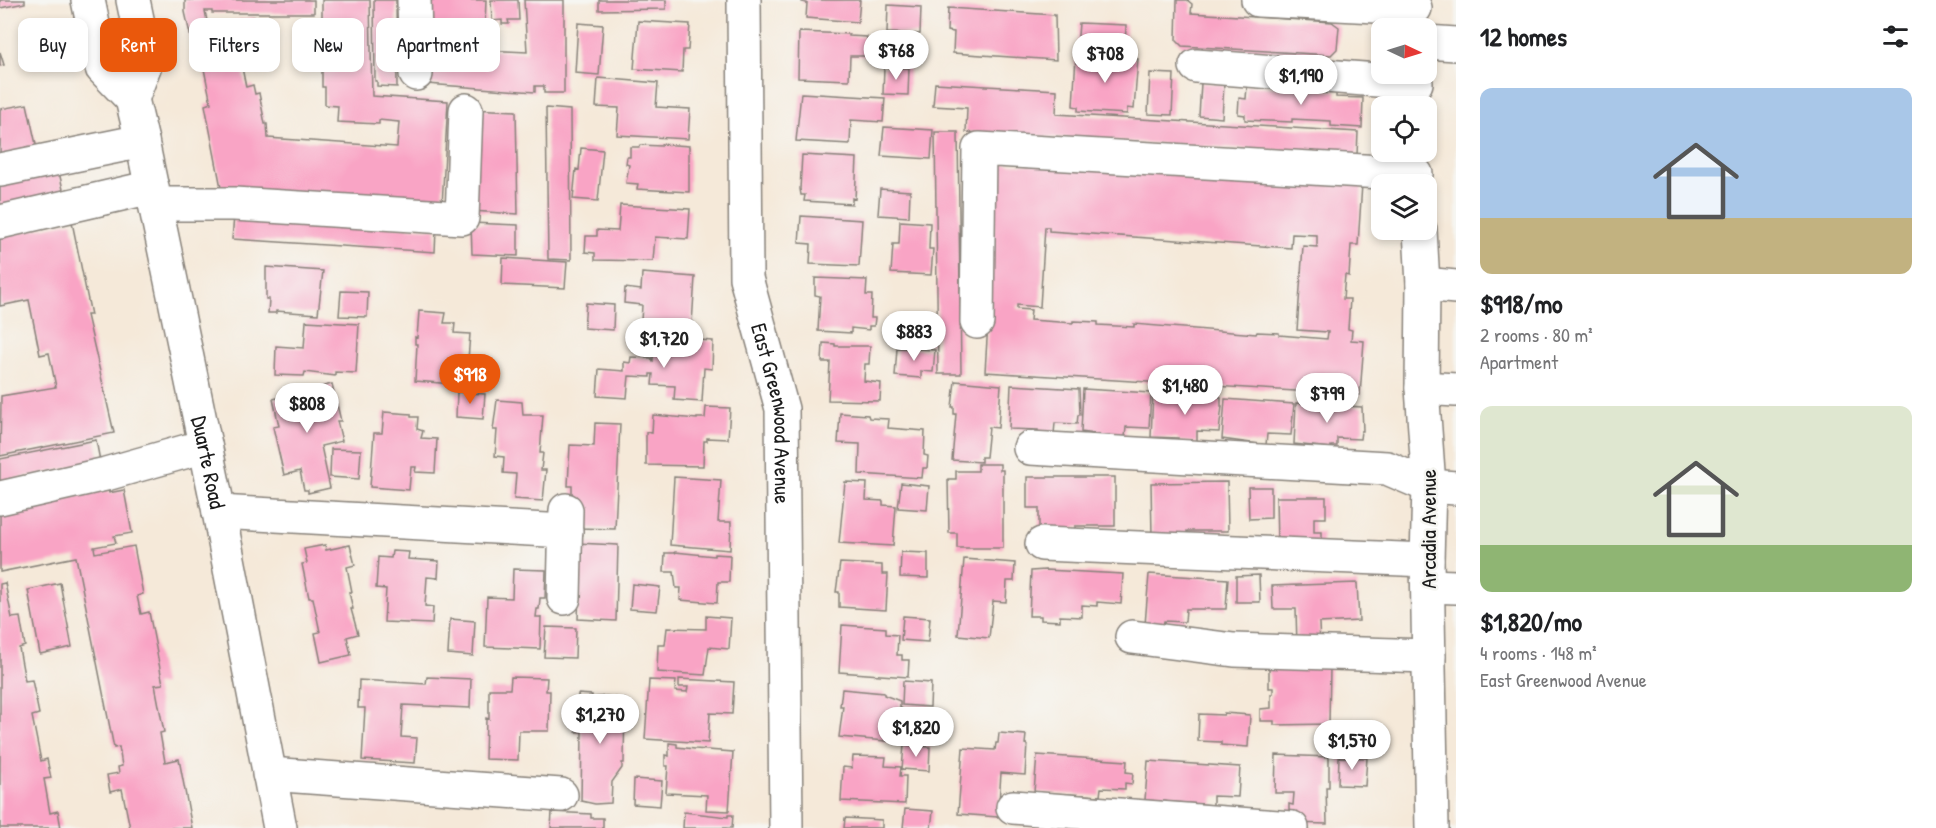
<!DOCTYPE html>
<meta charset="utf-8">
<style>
:root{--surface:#fff;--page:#f2f2f2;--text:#202124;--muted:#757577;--accent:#ea580c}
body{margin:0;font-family:"Patrick Hand",sans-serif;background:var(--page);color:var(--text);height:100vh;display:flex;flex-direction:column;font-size:22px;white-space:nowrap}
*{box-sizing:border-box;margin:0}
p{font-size:20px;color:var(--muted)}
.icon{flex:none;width:33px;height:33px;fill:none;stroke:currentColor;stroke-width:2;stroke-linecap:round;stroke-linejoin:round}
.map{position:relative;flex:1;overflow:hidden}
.sheet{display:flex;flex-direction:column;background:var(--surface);width:480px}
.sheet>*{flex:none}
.top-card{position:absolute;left:18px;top:18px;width:570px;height:54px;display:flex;gap:12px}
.needle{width:39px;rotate:94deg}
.buttons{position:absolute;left:1371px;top:18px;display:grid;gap:12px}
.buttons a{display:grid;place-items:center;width:66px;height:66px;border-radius:12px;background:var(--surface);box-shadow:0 3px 9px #0003;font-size:30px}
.price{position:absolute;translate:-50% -51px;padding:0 14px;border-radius:21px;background:#fff;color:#222;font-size:20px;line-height:39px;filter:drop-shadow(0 2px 3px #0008)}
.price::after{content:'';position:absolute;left:50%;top:36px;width:18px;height:14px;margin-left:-9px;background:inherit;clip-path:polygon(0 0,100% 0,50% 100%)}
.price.on{background:var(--accent);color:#fff}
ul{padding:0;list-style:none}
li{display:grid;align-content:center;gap:12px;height:318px;padding:0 24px}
li span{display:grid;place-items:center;height:186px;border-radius:12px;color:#555}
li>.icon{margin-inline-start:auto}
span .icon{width:108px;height:108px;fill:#fffc;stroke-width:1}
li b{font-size:26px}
h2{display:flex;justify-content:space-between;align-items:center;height:72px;padding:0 24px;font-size:26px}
.tag{padding:0 21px;border-radius:12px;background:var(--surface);box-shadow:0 3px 9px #0003;font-size:21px;line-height:54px}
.tag.on{background:var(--accent);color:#fff}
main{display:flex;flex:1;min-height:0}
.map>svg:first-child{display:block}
.building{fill:#f9a4c5;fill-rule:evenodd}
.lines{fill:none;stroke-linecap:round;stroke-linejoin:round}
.minor-casing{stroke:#88827a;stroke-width:36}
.major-casing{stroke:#88827a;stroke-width:36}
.minor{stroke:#fff;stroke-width:33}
.major{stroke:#fff;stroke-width:33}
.labels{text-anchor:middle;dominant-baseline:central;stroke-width:5;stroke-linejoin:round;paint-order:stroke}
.street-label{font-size:22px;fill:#1c1c1c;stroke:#f6f6f2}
</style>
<main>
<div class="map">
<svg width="1456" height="828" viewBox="0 0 1456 828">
<rect width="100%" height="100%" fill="#f6f6f2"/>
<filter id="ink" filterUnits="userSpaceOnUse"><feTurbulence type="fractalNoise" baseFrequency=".0167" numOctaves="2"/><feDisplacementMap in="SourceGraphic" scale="12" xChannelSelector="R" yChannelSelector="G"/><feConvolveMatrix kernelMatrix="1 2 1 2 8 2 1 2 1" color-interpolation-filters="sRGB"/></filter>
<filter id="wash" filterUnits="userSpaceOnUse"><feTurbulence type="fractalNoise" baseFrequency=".008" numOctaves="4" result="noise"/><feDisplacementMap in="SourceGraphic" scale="24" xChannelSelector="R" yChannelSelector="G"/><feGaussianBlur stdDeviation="1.35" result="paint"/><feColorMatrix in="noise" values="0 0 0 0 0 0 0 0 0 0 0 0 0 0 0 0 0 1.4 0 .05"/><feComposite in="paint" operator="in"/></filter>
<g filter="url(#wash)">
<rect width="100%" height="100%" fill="#f5e9d9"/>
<g id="blocks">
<path class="building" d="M0 0H25V3L0 8Z
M185 0H314V13H212V11H205L208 26 254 17 261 53 240 58 246 87 253 85 255 94 259 93 265 124H267L268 138 397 147 399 122 379 120V124L337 122 338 106 325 105V87H322V0H370L372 96 448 101 442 205 222 193 205 105 211 103 203 64 197 65 185 12Z
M374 0H396L397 87 377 86V81H375Z
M425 0H486L484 50 527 52 524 0H564V93H544V86H535V92L427 84Z
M491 0H518L519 20H508L509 24H502V20L492 21Z
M599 0H666V9L599 10Z
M802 0H860L858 22 806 18 807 3 802 2Z
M1177 0H1187L1192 4 1191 13 1332 22 1339 27 1337 49 1331 55 1182 46 1176 40Z
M888 5 921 7 920 34 887 33Z
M948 8 1055 15 1056 60 953 53 954 32 947 31Z
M638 21 690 24 688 50H683L682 72 634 69Z
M578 23 603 25 599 75 575 73Z
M1079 23 1126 25 1125 50 1077 48Z
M799 32 849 34V36L867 37 866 56H850L849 80 798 78Z
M0 52 4 65 0 66Z
M1078 53 1118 58V56L1134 57V59H1138L1134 109 1127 108V114L1078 111V107L1073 106 1076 56H1078Z
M884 67 909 68 908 95 883 94Z
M1150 73 1174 74 1172 115 1148 114Z
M598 78 658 83 656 107 690 109 688 139 617 135 619 108 596 107Z
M935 83 1057 90 1056 114 1358 132 1357 155 966 132 967 108 933 106Z
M1201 83 1224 84 1222 118 1199 116Z
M1247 86 1336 91V97L1363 98 1362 128 1331 126V121L1292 119V122L1245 120V115L1238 114 1239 98 1246 99Z
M801 93 885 98 883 122 851 120 850 144 796 141Z
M27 104 37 149 0 156V109Z
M546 108 570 110 571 260 548 259Z
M470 109 516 111 518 214 472 211Z
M884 127 933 130 931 159 881 156Z
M935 132H958L961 374H938Z
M661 144 689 146V192L637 189 638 184 626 183 629 165 626 164 627 157H630V147H639L640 145 661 146Z
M581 148 603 150 598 201 573 199 576 169 579 170Z
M802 155 857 158 855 199 852 198V204L804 201 805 195H801L800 189Z
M993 163 1362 184 1358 245H1351L1349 276 1345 275 1343 299H1350L1348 329 1352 330 1351 340 1364 341 1360 395 985 372 994 224ZM1045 227H1049V231L1291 248 1292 234 1317 235V247L1303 246 1297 330 1328 332 1327 339 1279 335V333L1257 332 1256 334 1134 324V327L1098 325V322L1073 321V323L1030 320 1031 310 1017 309V305L1040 307Z
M59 172 64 194 0 207V184Z
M880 189 910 191 909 217 878 215Z
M620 205 690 209 688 239 655 237 653 261 595 260V253L585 252 586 236H597V230L618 231Z
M234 216 436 229 435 252 232 239Z
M801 216 862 220 859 266 810 264 811 244 799 243Z
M900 221 930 223 929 249H933L931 275 891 273 893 244H899Z
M72 222 91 315H87L114 433 0 456 1 396 56 387 49 353 40 355 29 300 0 306V236Z
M471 223 518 225V256L472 254Z
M503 258 567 262 565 288 502 285Z
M266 267 323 271 318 314 276 311V313H268L269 299H266Z
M642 273 695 277 692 324 641 321 642 305 624 303 625 288 641 290Z
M815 278 867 280 866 295H872L871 318H875L874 326H869V330L851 328V333L818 331 820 296 815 295Z
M341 291 368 292 367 317 339 316Z
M586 303 614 305 613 330 584 328Z
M419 311 446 313 444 323H455L454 333 470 334 468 360 481 361 479 386 415 381 417 344H415V337L417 338Z
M905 318 934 320 932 344 904 342Z
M306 321 359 324 356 373 335 372V376L305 372 304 376 275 375 276 346 304 348Z
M654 337 713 341 712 369 704 368 702 402 674 400 675 386 652 385 653 374H650V377L629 376 627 398 597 396 599 369 624 371V362L630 363 631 357 651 358 653 361Z
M823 343 835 344V346H870L869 364H865L864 381 881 383 880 401 828 400 830 362H822Z
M897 348 935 350 933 372 921 371V378L895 376Z
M955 381 1001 385 998 428 989 427 986 457H981V462L952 460 956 414H954V407H952Z
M332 384 341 421H337L342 441 321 446 330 488 308 493V490H304L300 471 284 475 273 427 279 426 273 399Z
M1011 385 1079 389 1080 415H1078L1077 424 1055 423 1054 434 1038 433V430L1009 429Z
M1083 389 1151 393 1149 428 1126 427 1125 438 1081 432Z
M457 392 485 394 483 419 456 417Z
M1153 393 1221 397V406H1222L1219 432 1197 431V443L1178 441V438L1151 437Z
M1225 399 1294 404 1291 435 1267 434 1266 445 1222 439Z
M497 400 522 402 523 415H543L540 453H543L541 470H546L543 501 514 499 516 474 503 473 504 457 495 456 497 430H493Z
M1296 403 1362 407 1363 431H1361L1360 439 1337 438V446H1331V448L1294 444Z
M706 407 730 408 728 439 707 438V441H704L703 466 646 465V432L652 433 653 415 697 419V418H705Z
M384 412 411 414V417H418L417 429 423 431 421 438 437 439 435 473 415 472 416 467H411L409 490 370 487 374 433H382Z
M840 413 868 415 869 418 889 419 888 428 925 431 924 455 928 456 927 468H923L922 478 859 474 860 444 838 443Z
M595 423 620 424 615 529 578 528 572 512V486H568L570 445 594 446Z
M96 440 100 461 0 482V459Z
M331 449 361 450 359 479 330 477Z
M978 464H1000V470H1003V548H957V533H949L948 479H956V471H978Z
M674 477 721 480 718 522H731L730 550 670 545Z
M1027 477H1115V526H1075V530H1039V508H1027Z
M845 482 867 483 866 500 883 501V505L896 506 893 546 839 543Z
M1227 482 1228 531H1187V536L1152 537 1151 483Z
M901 483 929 486 927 510 898 508Z
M1248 487H1271V518L1249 519Z
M108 490 109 493 124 490 132 533 114 536 116 543 94 547 95 553 134 546 143 594 137 596 141 614 149 612 163 684 155 685 164 732 160 733 165 762 179 759 192 828H130L122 789 110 792 107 775 119 773 118 767 122 766 119 747 114 748 76 557 0 572V511Z
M1276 497H1326V518H1314V532H1322V545L1277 544Z
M576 543 618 545 616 621 578 619 579 593Z
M325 545 326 550 350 545 355 565 347 567 352 592H349L353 609H351L358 634 347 637 351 655 321 662 315 633 320 632 313 598H309L302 564 307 563 304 549Z
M392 551 409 552 408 559 439 561 438 578 427 577 425 606 433 607 432 624 384 622 386 589 376 588 378 557 391 558Z
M675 552 714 556V554L730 555 729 582H718L717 603 680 600 681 588H676L674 572H664L665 553H675Z
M901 552 928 553V578L900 577Z
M964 559 1015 563 1014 581H1007L1006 602 993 601 989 638 958 635Z
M840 563 882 565V574H888L886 610 839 607V592H836Z
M513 569 546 570 545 598H540L539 609H537L536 617H541L540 649 485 647 487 597 512 598Z
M1045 570 1123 574 1121 604 1097 602V606L1082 605V617L1060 616V621L1041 620V616H1029L1031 571Z
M1149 574 1228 579 1226 609H1186L1185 622 1164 621 1163 626 1145 625Z
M1259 575 1260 602H1236V576Z
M5 583 12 618 20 617 25 646 19 648 25 681 32 680 39 714 32 716 41 761 47 759 51 778 44 779 50 813 58 811 61 828H0V584Z
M60 583 72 647 40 654 28 590Z
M1357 583 1359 621 1319 623 1320 646 1297 647 1296 609H1273L1272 586Z
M632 584 660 587 657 611 630 609Z
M706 616 731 618 729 649 709 647 705 675 657 672 658 645H665L667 628 706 629Z
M903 616 930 618 928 642 901 640Z
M450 619 475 621 473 656 448 654Z
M842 625 886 628V634L898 635 897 655H902V660H909L908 677 839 672Z
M546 627 576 628 575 658 544 657Z
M1330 667 1329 724 1274 725V721H1260V709L1271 708V694H1273V688H1269V668Z
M427 677 471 679 470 708 403 705 401 737 417 738 415 763 362 760 365 708H358L359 680 426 684Z
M511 677 547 678 546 691H550L549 731H519L518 760 485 759 486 718 489 719V689H510Z
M679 679 734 682 732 714 710 713 708 743 645 739 649 680 676 681 675 691 687 692 688 687H679Z
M903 681 931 683 930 707 902 705Z
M842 689 884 693V695L900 701V707L915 722 921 744 839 737 843 706H840Z
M578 694 592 695V698L606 696 625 699 624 763H622V768L612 782 611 803 595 804 581 801 582 732H576L575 712 578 706Z
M1224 713 1250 715 1248 747 1221 745V742L1198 741 1199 714 1224 715Z
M999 733 1026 735 1025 744H1027L1025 775 1001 773 998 817 958 814 963 748 995 750 996 743H998Z
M669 743 677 744V747L695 749 733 752 729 811 706 810 707 795 666 793 668 766H665V755L669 756Z
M904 745 930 747 929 771 902 769Z
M1037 755 1127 761 1126 772 1133 773 1132 784 1125 783V789L1101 788 1100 796 1034 792Z
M1276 755 1329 757V787H1326L1327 824 1293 823 1289 818V804L1293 805 1294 793H1275Z
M853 756 886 757 885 766 901 767 900 776H906L905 804 841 801 843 767 852 768Z
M1339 757 1367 758 1365 786 1338 785Z
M1148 761 1240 767 1238 797 1213 796V805L1145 800Z
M634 779 662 781 660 806 633 804Z
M905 809 933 811 931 828H903Z
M552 812 591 814V818H603V828H551Z
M684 812 728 817V815H733L732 828H683Z
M845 818 882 820V828H844Z"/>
</g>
</g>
<g filter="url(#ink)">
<use href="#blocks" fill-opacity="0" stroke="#88827a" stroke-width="1.5"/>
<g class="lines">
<defs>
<g id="minor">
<path d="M414 0 416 74"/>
<path id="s1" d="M744 0 746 278 782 409 786 828"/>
<path d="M1258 0 1415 8"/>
<path d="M1426 42 1456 44"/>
<path d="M1196 66 1416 83"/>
<path d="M0 170 142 141"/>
<path d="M156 204H234L462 218 466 110"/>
<path d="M0 222 152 187"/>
<path d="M1420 230 1423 284 1422 388 1429 486 1427 560 1432 828"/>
<path d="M1423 284 1456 287"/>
<path d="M977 322 979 149 1416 174"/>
<path d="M1422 388 1456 390"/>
<path d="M1030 448 1387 468 1429 486 1456 488"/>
<path d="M0 498 106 474 205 446"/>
<path d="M219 512 566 531"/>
<path d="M1042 544 1427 560"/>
<path d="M1428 586 1456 587"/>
<path d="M564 598 566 510"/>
<path d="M1132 637 1234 650 1429 656"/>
<path d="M269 774 561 795"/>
<path d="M1013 807 1292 828"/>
</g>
<g id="major">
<path id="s2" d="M88 0 102 68 132 99 142 141 219 512 280 828"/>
<path d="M132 99 146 62 133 0"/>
</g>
</defs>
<use href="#minor" class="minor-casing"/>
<use href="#major" class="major-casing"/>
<use href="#minor" class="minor"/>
<use href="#major" class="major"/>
</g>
</g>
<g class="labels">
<g class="street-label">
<text stroke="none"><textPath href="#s1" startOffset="417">East Greenwood Avenue</textPath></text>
<text stroke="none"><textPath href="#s2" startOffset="484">Duarte Road</textPath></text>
<text transform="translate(1428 529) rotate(-90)">Arcadia Avenue</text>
</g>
</g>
</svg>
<div class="buttons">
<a><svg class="needle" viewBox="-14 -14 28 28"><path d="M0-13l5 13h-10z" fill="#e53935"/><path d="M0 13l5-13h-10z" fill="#757577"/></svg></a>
<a><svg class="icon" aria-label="locate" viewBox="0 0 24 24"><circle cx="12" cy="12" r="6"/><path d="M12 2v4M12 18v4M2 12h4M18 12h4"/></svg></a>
<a><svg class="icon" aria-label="layers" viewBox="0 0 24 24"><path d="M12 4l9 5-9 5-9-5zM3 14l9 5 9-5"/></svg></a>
</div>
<b class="price" style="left:896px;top:81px">$768</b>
<b class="price" style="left:1105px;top:84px">$708</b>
<b class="price" style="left:1301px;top:106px">$1,190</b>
<b class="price" style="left:914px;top:362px">$883</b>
<b class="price" style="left:664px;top:369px">$1,720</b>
<b class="price on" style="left:470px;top:405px">$918</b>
<b class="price" style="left:1185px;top:416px">$1,480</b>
<b class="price" style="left:1327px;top:424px">$799</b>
<b class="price" style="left:307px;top:434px">$808</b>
<b class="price" style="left:600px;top:745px">$1,270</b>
<b class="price" style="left:916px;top:758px">$1,820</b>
<b class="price" style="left:1352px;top:771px">$1,570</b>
<div class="top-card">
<a class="tag">Buy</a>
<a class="tag on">Rent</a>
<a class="tag">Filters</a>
<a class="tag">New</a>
<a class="tag">Apartment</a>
</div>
</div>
<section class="sheet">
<h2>12 homes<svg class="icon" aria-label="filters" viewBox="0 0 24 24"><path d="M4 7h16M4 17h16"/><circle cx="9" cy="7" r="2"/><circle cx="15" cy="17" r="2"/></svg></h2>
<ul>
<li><span style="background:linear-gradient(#a9c7e8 70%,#c2b280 0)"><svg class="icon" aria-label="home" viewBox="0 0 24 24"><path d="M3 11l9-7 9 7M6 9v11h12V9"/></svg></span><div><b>$918/mo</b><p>2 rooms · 80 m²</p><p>Apartment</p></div></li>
<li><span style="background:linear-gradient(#dfe7d0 75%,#8fb573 0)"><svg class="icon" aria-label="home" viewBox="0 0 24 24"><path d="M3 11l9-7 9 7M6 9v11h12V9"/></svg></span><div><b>$1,820/mo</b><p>4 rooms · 148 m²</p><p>East Greenwood Avenue</p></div></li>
</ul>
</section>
</main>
